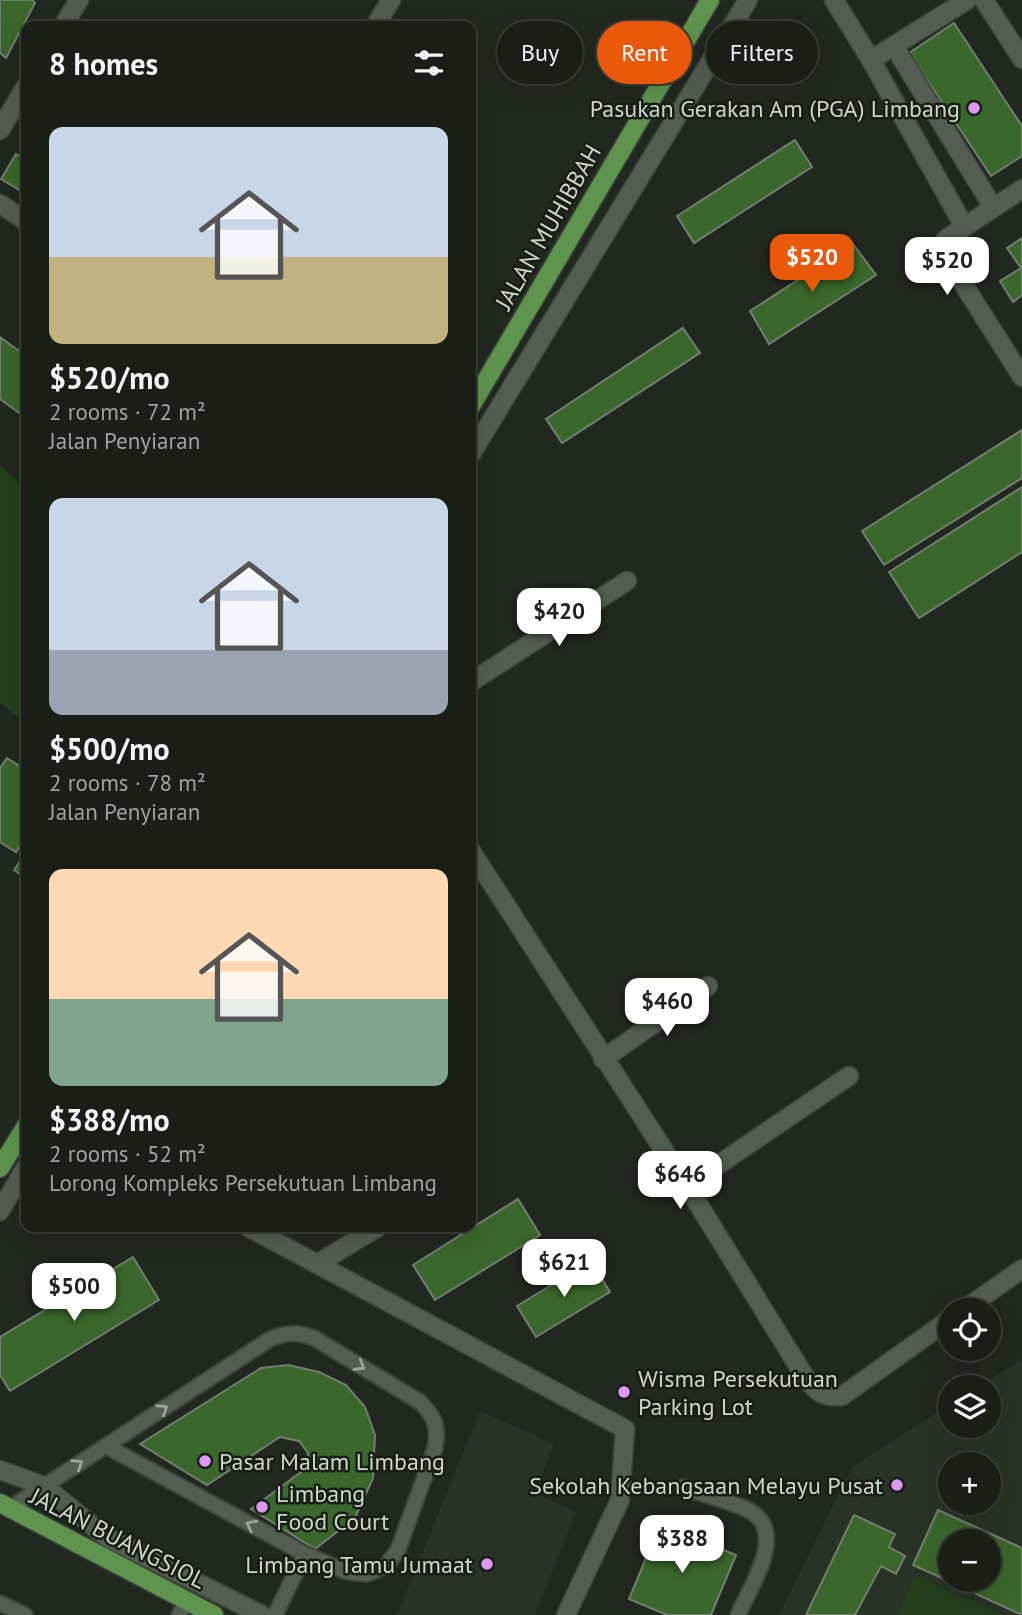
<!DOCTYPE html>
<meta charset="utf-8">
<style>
:root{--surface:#191e17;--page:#222720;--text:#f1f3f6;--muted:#9fa2a1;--line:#373c36;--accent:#ea580c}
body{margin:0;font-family:"PT Sans",sans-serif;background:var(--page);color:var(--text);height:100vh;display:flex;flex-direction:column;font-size:26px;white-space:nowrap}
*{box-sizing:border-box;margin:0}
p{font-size:23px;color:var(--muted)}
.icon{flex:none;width:38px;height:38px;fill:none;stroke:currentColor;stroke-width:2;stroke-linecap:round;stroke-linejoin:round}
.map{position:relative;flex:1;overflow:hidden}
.details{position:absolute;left:21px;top:21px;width:455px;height:1211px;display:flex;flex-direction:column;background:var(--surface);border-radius:14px;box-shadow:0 7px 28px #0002,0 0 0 2px var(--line)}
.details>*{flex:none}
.hud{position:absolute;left:497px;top:21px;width:420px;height:63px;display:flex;gap:14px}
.tools{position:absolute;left:938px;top:1298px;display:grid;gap:14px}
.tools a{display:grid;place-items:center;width:63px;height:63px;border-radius:50%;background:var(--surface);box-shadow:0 7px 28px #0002,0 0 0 2px var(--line);font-size:35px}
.price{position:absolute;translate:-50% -60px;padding:0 16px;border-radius:14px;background:#fff;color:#222;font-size:23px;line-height:46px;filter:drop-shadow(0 2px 4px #0008)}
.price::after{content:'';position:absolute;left:50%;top:42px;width:21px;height:16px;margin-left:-10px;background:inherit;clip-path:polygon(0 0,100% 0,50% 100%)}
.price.current{background:var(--accent);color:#fff}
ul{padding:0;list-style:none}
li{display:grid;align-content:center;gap:14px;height:371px;padding:0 28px}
li span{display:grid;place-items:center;height:217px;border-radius:14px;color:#555}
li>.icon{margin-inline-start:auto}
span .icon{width:126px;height:126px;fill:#fffc;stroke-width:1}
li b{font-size:30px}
h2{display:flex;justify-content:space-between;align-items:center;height:84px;padding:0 28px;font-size:30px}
.tag{padding:0 24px;border-radius:32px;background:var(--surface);box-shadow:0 7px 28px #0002,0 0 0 2px var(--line);font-size:24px;line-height:63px}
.tag.current{background:var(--accent);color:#fff}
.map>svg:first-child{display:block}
.built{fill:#283325;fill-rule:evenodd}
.green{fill:#243e1c}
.building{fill:#3a672b;stroke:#747d71;stroke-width:2;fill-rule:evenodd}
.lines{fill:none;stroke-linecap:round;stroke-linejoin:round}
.lane-casing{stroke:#3d443b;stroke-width:18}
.street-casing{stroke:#3d443b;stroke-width:21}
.primary-casing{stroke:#3d443b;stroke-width:21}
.lane{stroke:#545d52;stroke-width:14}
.street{stroke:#545d52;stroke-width:18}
.primary{stroke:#5f944e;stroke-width:18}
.oneway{stroke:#9ea49c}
.poi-dot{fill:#de98f2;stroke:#171e15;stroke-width:2.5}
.labels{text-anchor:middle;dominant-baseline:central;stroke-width:5;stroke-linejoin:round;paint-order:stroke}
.poi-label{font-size:24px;fill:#cfd4cd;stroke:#171e15;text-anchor:end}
.street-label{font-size:24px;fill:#cfd4cd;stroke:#171e15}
</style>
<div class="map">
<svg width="1022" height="1615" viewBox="0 0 1022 1615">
<rect width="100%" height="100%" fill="#21281f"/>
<path class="built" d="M1022 1359V1615H779L852 1467 950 1404V1426H989V1388H976ZM950 1465H989V1503H950ZM950 1542H989V1580H950Z
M480 1411 554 1444 535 1493 576 1512 535 1615H397Z"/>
<path class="green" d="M0 466 26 488V724L0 703Z
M916 1575 1000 1615H897Z"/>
<path class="building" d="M0 0H32L35 3 6 58 0 53Z
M954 23 1022 126V156L991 176 909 53Z
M795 140 812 167 694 243 677 216Z
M16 154 24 159 26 156V194L1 179Z
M1022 238V295L1013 302 1000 281 1021 268 1007 248Z
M853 244 876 275 769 344 750 311Z
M683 328 700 353 562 443 546 419Z
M0 337 26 356V418L0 399Z
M1022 430V478L884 565 862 531Z
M1022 487V552L919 618 889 572Z
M7 758 26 770V836L16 852 0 842V768Z
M26 853V878L14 870Z
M518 1199 540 1235 435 1300 413 1265Z
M133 1257 159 1300 10 1391 0 1375V1337Z
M591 1261 610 1292 536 1337 517 1306Z
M288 1365 319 1372 346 1385 365 1407 375 1435 373 1478 355 1518 315 1549 251 1509 305 1469 308 1453 299 1441 280 1437 207 1485 140 1444 261 1368Z
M938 1510 1022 1548V1612L1020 1614 913 1565ZM950 1542H989V1580H950Z
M854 1515 895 1534 889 1547 905 1556 896 1574 881 1566 855 1615H806Z
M660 1524 736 1555 711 1615H667L629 1599Z"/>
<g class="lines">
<defs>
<path id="lane" d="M683 1487C704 1495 726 1500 746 1509 790 1529 751 1585 738 1615
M9 1509 270 1339C287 1332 298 1332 314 1338L420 1402C435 1417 439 1427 435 1448L398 1550 386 1566 367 1574 347 1572 305 1554 106 1446
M0 1603 25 1615
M179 1615 186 1602
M275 1615 305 1554"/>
<path id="street" d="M834 0 871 60 964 226
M984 0 1022 59
M63 26 79 0
M375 26 391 0
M894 46 993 207
M871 60 967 0
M0 130 26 86
M1022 189 946 239 941 249 1022 377
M0 204 26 221
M471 454 748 0
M471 682 627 581
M471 851 687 1186 805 1377C817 1392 822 1398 842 1396L950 1319
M603 1059 708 986
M687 1186 849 1076
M0 1211 26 1167
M248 1227 625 1429 620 1500 566 1615
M317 1264 378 1227
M962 1311 1022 1269
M0 1470 44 1486 106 1537 262 1615"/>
<path id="primary" d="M471 406 710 0
M0 1168 26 1126
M0 1503 214 1615"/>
</defs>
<use href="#lane" class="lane-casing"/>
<use href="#street" class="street-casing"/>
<use href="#primary" class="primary-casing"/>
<use href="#lane" class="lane"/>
<use href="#street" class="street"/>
<use href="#primary" class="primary"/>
</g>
<defs><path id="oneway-chevron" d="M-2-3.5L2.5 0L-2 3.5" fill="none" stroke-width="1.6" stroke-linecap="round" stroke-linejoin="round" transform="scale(1.75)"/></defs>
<g class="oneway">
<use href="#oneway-chevron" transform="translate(360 1366) rotate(31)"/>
<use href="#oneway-chevron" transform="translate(163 1409) rotate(-33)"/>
<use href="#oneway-chevron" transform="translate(78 1464) rotate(-33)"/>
<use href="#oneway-chevron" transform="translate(251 1525) rotate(-152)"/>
</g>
<g class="poi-dot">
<circle cx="974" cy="108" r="7"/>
<circle cx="624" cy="1392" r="7"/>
<circle cx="205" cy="1461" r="7"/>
<circle cx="897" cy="1485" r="7"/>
<circle cx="262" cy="1507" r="7"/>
<circle cx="487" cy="1564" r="7"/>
</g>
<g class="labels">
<g class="poi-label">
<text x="960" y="108">Pasukan Gerakan Am (PGA) Limbang</text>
<text x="638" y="1378" text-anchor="start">Wisma Persekutuan<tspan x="638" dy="28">Parking Lot</tspan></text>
<text x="219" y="1461" text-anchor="start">Pasar Malam Limbang</text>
<text x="883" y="1485">Sekolah Kebangsaan Melayu Pusat</text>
<text x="276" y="1493" text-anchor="start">Limbang<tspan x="276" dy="28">Food Court</tspan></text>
<text x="473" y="1564">Limbang Tamu Jumaat</text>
</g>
<g class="street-label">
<text transform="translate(548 227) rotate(-60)">JALAN MUHIBBAH</text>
<text transform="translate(118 1538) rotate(27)">JALAN BUANGSIOL</text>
</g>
</g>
</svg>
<div class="tools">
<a><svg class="icon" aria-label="locate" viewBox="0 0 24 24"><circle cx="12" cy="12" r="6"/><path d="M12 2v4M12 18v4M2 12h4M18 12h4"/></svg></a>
<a><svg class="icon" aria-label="layers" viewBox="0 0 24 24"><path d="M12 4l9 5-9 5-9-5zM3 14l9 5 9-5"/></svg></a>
<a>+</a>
<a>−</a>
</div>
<b class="price current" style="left:812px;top:294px">$520</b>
<b class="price" style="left:947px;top:297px">$520</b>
<b class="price" style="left:559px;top:648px">$420</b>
<b class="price" style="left:667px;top:1038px">$460</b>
<b class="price" style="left:680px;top:1211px">$646</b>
<b class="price" style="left:564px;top:1299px">$621</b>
<b class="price" style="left:74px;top:1323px">$500</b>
<b class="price" style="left:682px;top:1575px">$388</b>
<div class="hud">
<a class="tag">Buy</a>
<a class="tag current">Rent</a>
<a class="tag">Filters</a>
</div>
<section class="details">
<h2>8 homes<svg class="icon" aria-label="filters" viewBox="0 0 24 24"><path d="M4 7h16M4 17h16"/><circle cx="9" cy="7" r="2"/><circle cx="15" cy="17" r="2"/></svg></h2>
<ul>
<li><span style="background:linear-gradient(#c9d6e8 60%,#c2b280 0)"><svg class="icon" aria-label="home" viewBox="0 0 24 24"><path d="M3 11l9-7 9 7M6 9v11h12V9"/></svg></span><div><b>$520/mo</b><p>2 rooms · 72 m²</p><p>Jalan Penyiaran</p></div></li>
<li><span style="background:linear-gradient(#c9d6e8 70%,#9aa5b1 0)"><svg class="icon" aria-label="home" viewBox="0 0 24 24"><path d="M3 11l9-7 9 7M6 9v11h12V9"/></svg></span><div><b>$500/mo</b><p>2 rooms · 78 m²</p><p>Jalan Penyiaran</p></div></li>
<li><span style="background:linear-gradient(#ffd9b3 60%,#7fa58c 0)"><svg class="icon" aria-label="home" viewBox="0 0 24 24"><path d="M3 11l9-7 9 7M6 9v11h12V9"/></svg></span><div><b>$388/mo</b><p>2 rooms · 52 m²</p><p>Lorong Kompleks Persekutuan Limbang</p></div></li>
</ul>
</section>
</div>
